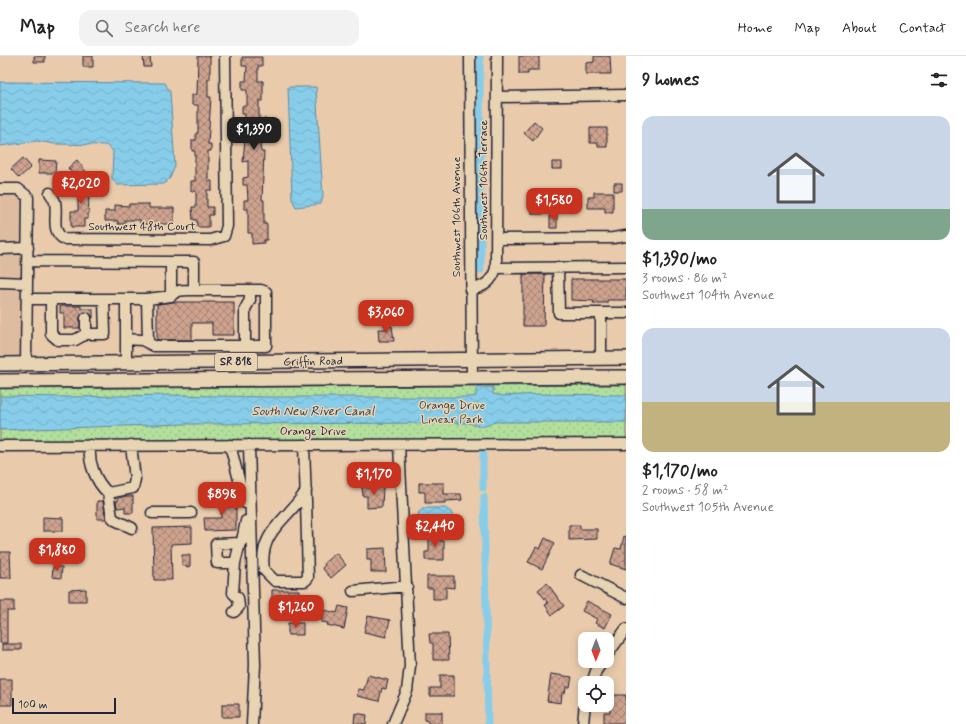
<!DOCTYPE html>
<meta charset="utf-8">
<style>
:root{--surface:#fff;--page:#f2f2f2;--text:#222;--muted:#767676;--line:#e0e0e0;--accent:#c8321e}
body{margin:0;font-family:Mynerve,sans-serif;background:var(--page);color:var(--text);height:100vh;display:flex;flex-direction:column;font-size:15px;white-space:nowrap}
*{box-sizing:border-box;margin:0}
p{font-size:13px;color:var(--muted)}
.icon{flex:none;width:22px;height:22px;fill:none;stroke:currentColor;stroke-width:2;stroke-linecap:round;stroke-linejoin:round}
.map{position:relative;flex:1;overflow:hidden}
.details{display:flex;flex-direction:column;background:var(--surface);width:340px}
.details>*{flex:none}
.needle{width:26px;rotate:181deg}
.tools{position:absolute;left:578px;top:576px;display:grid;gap:8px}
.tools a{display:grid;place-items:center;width:36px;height:36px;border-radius:8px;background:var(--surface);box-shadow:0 2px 10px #0003;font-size:20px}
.scale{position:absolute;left:12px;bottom:10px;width:104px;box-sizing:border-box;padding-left:4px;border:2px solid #22223b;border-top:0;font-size:11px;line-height:14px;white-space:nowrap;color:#22223b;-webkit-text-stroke:3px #e8d3b2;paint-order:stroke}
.price{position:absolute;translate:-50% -34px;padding:0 9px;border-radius:8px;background:var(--accent);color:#fff;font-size:13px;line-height:26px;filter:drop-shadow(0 1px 2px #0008)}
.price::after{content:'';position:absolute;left:50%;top:24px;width:12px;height:9px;margin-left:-6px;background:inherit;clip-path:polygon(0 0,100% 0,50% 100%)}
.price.selected{background:#222;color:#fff}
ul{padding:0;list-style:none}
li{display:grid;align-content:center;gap:8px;height:212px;padding:0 16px}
li span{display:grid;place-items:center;height:124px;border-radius:12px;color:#555}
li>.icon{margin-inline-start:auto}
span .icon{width:72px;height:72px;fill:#fffc;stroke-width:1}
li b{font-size:17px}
h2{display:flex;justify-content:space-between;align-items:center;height:48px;padding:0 16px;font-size:17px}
header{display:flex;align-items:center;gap:24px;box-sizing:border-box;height:56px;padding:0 20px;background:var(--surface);border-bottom:1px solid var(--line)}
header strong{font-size:19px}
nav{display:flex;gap:22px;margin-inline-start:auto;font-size:14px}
.search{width:280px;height:36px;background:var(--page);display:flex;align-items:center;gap:10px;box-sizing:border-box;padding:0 14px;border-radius:12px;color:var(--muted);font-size:15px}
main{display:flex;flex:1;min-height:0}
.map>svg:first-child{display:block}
.built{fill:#ddbca0}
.park{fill:url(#park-dots);stroke:#6a806c}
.water{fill:url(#water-waves);stroke:#5f89a3}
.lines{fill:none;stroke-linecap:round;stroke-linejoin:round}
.canal{stroke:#87cde9;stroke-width:7}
.building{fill:url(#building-cross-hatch);stroke:#22223b}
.minor-tunnel{stroke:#c1a995;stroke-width:10;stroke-dasharray:10 5;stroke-linecap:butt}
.minor-casing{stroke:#22223b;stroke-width:13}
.major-casing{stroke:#22223b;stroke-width:16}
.minor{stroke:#e8d3b2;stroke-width:10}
.major{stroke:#e8d3b2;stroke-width:13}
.labels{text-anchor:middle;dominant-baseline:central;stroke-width:3;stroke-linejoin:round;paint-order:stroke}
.shield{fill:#e8d3b2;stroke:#5d575f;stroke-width:1}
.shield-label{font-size:11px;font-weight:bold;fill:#22223b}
.street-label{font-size:12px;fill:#22223b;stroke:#e8d3b2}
.park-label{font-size:12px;fill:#383e4a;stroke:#e8d3b2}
.water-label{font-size:13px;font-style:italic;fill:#36445e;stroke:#e8d3b2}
</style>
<header>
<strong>Map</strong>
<div class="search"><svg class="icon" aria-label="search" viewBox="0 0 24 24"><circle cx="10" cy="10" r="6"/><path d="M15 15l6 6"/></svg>Search here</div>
<nav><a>Home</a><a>Map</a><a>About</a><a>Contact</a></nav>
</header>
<main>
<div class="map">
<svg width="626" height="668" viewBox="0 0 626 668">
<defs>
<pattern id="park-dots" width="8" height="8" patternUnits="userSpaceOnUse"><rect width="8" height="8" fill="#b3df9c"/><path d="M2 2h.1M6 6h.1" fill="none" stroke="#9abf87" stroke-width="1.8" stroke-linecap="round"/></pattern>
<pattern id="water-waves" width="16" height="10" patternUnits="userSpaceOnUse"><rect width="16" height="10" fill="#87cde9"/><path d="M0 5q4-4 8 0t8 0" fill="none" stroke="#74b0c9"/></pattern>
<pattern id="building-cross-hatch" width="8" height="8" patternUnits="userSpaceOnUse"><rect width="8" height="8" fill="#cea38e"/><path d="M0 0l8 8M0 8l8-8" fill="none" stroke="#a78475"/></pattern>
</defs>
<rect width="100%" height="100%" fill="#e9cbab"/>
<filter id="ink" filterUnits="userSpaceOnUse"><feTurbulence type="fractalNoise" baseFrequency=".025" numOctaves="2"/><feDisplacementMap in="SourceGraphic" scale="8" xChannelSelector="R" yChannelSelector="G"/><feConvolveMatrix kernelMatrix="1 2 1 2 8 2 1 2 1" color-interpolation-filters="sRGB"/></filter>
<g filter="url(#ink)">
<path class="built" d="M0 133 28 141 26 308 0 307Z"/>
<path class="park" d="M626 329V383L0 387V333Z"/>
<path class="water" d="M0 26 165 27 170 36 175 110 170 122 164 128 117 129 112 122 113 95 106 89 55 88 37 85 0 90Z
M288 31H316L323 140 321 148 296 151 292 143Z
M493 331V338L504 340 540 338 626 339V366H494C481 373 481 370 468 367L185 368 0 374V340L68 341 168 339 269 341H472L476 340V332Z
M424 452H445L451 456 456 471 454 479H448L445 472C431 468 426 475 418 460L419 456Z"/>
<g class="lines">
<path class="canal" d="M480 0 481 214
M483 395V432
M484 441 488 668"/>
</g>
<path class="building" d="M34 0H45V6H34Z
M83 0H93V11H83Z
M143 0H150L151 11H144Z
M198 0H210V23H208V41H211L208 88H211V95H208V125H212V134H207V151H213V159H209V171H197V164H193L192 151H196V135H191V125H195V95H192V84H196V77H198V49H192V39L197 38Z
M519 0H539V14H528V18H519Z
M594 0H610L611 18H586V7L594 6Z
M242 1H262V10H258V25H263V45H259V63H266V68H258V87H260L261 96H264L262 144H264V168H267V184H264V187L252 188V177H248V153H244V144H248L247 129H243V122L248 121V105L243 106 245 81H242V74H245V58H242V50H247V34H242V25H246L247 10H242Z
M534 65 542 72 533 85 524 77Z
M590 72H607V91H598V87H590Z
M23 102 31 111 19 122 11 113Z
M39 104 56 105 55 117H39Z
M77 104 87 117 78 124 68 112Z
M552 106H562V113H552Z
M614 127H622V135H614Z
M73 130H93V139L89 140 88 163H84V171H71V155H78V139H73Z
M532 136H543L542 142 546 143 545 158H532Z
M594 136H613V156H605V152H588V141H594Z
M129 148H149V152H174V168H140V164H125V168H118V165H105V155H115V149L129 150Z
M550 159H557V172H550Z
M523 218H545L544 270H523Z
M571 223H626V244H607V247H593L594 245 571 244Z
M173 246H234V279H212V267H192V284H157V248Z
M60 250H81V253H93V262L89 256H83L80 262V272H64V257H60Z
M385 270H392L394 285H379L378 273H386Z
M419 427H444V438H461L462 444 445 445V447H425V436H419Z
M362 431H383L382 451 367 452V440H363Z
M126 440H133V457H125V451L117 452 116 445H118V442Z
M228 441V450H236V474L205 475 204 462H221V450H210V442Z
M97 445H103L106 463H97Z
M43 461 63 462V475H43Z
M569 469H580V473H597V483L569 484Z
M192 471V487L171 488 172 524H154L153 472Z
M429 478H440V485H444V504H425V496H429Z
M624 480H626V513L610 508 615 492 621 493Z
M545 482 555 487 542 513 528 506 536 491 540 493Z
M385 492 386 516H371V504H367V493Z
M0 496H10L11 522H0Z
M336 497 346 509 331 522 322 512 325 509 324 507Z
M182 499H190V511L182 510Z
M53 511H62L61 522 52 521Z
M427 520H454V532L446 531V543H433V532H427Z
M547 527 564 550 552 559 545 549 548 547 538 534Z
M86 533V545H69V534Z
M272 534H299V538H306L307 555H300V553H285L286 558H277L276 543H272Z
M0 545H14V555H7V587H0Z
M587 545 612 558 605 572 595 567 597 563 582 555Z
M339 550 348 552 344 573 327 569 328 567 321 566 324 554 337 557Z
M368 560 390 564 386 581 364 576Z
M288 567H303V579H288Z
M429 578H448L449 604H433V587H430Z
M2 588H21V594H2Z
M551 618 572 621 570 631H566L565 637H562L561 647 547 645Z
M368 619 388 624 386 633 382 632 379 645 357 640 358 633 364 634Z
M440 619H454V640H430V632H440Z
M0 623H12V649H0Z
M610 639H626V667H604V656H610Z
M222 648H239V661H222Z
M425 656H442V668H428V665L425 664Z
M355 657 367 659 366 668H354Z"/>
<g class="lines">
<path class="minor-tunnel" d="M85 253 86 262"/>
<defs>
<path id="minor" d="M470 0 472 321
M497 41 626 39
M0 133H18L28 141 26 308
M50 137C52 140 54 143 55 146 58 159 50 175 64 183L210 184 224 180
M224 180 227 170 225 0
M497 183 613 182 626 180
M0 193 28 192
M558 211 559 257H601
M496 212 626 211
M0 226 27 227
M470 234C484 231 492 226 496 212L497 0
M171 240C177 233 185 234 194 234V206H171
M27 243H147L171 240V206L27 205
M51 243V278L58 284H75L86 278H105L104 243
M147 243 148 286
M86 262V278
M126 283 142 284 154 290H266V236L261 234H194
M245 289V253L250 244V234
M601 302V257H626
M126 307V243
M90 389C88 406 95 425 108 437
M131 389 135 423 133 432 108 437 112 461 115 464 132 472
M230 389 245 447
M249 389 255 609 252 668
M304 389 306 445 308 522 305 525H275L264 514C258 475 288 464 306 435
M0 390 626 388
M152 457H191
M240 487 235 507H217L216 488 240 487 242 485 246 465
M581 519 626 542
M353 535 407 530
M234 556 239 551 238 542 233 537 235 507
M607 599 626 573
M592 627 596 615 603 605
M393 668 407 635 410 610 399 389
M583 668 585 646"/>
<path id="major" d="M0 308 626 302
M0 325 626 321"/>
</defs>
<use href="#minor" class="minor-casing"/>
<use href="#major" class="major-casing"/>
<use href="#minor" class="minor"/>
<use href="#major" class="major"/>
</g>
</g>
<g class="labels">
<rect class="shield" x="215" y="297" width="42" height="18" rx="3"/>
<g class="shield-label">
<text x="236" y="306">SR 818</text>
</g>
<g class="street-label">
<text transform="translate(484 124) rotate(-90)">Southwest 106th Terrace</text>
<text transform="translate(457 161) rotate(-90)">Southwest 106th Avenue</text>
<text x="142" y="171">Southwest 48th Court</text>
<text transform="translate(313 306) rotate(-1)">Griffin Road</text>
<text x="313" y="376">Orange Drive</text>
</g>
<g class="park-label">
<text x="452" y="350">Orange Drive<tspan x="452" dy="14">Linear Park</tspan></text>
</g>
<g class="water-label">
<text x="313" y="355">South New River Canal</text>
</g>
</g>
</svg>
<div class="tools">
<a><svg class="needle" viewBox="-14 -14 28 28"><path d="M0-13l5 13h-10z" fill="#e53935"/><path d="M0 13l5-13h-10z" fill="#767676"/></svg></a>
<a><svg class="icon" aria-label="locate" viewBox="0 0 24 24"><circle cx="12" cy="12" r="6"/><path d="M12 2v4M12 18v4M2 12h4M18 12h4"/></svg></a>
</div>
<div class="scale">100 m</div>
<b class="price selected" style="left:254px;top:95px">$1,390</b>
<b class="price" style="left:81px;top:149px">$2,020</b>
<b class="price" style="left:554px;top:166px">$1,580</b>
<b class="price" style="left:386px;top:278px">$3,060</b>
<b class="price" style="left:374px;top:440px">$1,170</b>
<b class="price" style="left:222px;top:460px">$898</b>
<b class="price" style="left:435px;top:492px">$2,440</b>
<b class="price" style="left:57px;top:516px">$1,880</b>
<b class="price" style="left:296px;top:573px">$1,260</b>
</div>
<section class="details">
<h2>9 homes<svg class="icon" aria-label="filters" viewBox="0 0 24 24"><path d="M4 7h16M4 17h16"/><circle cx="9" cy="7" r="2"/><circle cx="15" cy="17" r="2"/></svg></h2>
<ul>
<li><span style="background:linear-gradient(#c9d6e8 75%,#7fa58c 0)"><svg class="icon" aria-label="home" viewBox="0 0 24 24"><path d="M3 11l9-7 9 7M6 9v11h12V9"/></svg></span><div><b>$1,390/mo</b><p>3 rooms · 86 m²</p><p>Southwest 104th Avenue</p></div></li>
<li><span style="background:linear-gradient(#c9d6e8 60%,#c2b280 0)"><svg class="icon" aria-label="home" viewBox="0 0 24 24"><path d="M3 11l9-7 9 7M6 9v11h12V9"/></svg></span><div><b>$1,170/mo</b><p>2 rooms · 58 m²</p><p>Southwest 105th Avenue</p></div></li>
</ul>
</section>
</main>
